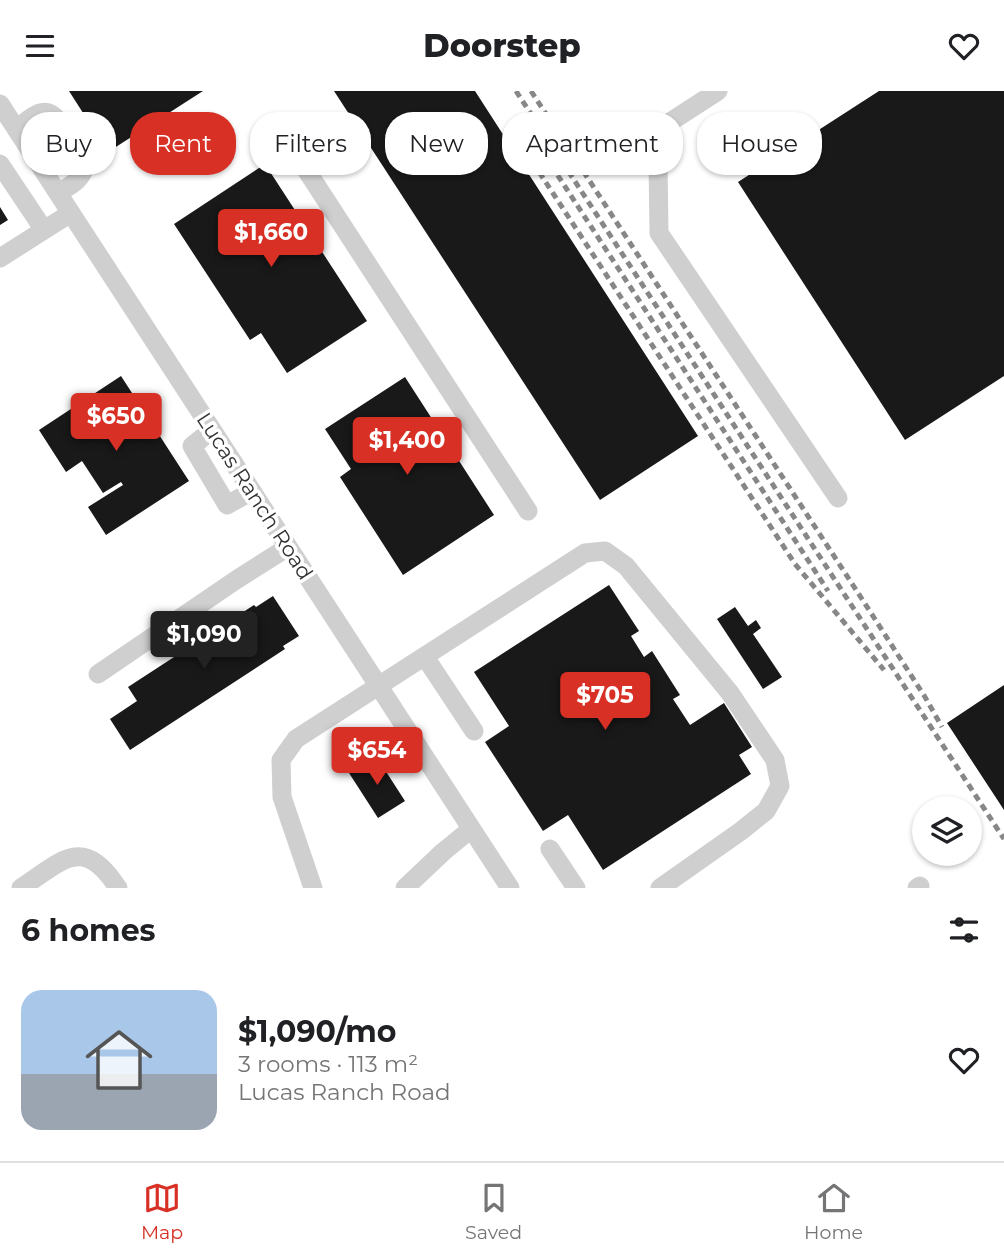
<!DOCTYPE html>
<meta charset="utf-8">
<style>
:root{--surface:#fff;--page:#f6f6f6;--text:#202124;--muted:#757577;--line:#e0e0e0;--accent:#d93025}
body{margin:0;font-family:Montserrat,sans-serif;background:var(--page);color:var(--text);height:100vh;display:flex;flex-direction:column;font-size:26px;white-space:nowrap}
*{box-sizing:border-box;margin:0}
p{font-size:23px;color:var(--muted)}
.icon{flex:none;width:38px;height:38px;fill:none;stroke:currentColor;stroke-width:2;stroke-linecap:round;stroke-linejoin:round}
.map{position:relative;height:797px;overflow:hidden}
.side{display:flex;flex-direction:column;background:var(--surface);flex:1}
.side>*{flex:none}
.banner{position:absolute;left:21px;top:21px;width:962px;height:63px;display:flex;gap:14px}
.fabs{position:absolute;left:912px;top:705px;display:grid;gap:14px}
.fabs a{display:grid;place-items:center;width:70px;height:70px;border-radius:50%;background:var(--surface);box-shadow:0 2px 5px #0004;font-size:35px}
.price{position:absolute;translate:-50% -60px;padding:0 16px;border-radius:7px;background:var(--accent);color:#fff;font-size:23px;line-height:46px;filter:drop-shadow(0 2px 4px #0008)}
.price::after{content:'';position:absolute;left:50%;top:42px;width:21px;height:16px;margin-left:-10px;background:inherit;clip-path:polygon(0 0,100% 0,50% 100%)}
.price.active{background:#222;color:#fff}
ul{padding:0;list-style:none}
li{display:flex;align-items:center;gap:21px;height:175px;padding:0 21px}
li+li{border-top:2px solid var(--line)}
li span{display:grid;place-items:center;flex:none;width:196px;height:140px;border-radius:21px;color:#555}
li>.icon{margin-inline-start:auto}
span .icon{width:84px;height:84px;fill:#fffc;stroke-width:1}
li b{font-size:30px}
h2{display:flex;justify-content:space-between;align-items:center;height:84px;padding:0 21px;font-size:30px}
.tag{padding:0 24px;border-radius:28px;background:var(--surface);box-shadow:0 2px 5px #0004;font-size:24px;line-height:63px}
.tag.active{background:var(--accent);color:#fff}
header{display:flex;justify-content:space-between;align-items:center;height:91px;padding:0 21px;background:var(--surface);font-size:32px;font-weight:800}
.tabs{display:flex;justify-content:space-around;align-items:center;height:98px;border-top:2px solid var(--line);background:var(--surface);font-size:19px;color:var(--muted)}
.tabs a{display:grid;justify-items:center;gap:4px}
.tabs .active{color:var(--accent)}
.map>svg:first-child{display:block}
.building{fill:#191919}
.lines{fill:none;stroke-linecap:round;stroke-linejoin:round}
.minor{stroke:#cfcfcf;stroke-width:19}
.rail{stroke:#878787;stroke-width:5;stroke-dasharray:7 5;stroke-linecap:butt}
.labels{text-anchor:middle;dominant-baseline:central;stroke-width:7;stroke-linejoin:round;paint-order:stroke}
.street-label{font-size:21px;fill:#323232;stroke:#fff}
</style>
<header><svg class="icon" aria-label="menu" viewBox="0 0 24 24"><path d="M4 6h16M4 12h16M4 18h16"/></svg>Doorstep<svg class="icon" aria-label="heart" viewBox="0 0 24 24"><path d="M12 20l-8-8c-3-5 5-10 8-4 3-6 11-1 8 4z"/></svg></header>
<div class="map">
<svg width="1004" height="797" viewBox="0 0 1004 797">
<rect width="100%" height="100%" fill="#fff"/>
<path class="building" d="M69 0H203L108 61Z
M334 0H475L698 345 600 409Z
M879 0H1004V285L905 349 738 91Z
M265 73 367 230 287 282 261 242 250 249 174 133Z
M0 116 8 129 0 134Z
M121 285 189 390 106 444 88 416 123 394 121 391 103 402 82 370 66 381 39 339Z
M405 286 494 424 403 484 340 386 351 378 325 338Z
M609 494 639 540 631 545 644 566 652 560 680 604 673 608 690 634 724 612 752 656 739 664 751 683 603 779 568 724 543 740 485 651 509 635 474 581Z
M273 505 299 545 283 555 285 558 130 659 110 628 137 610 128 596 254 514 256 516Z
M735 516 748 535 756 529 761 537 753 543 782 586 763 598 717 528Z
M1004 594V719L947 632Z
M376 665 405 710 378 727 349 682Z"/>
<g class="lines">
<path class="minor" d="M718 0 667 33 658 70 659 142 838 407
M0 13 510 797
M16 38C28 30 42 13 55 26L86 74C81 90 71 94 58 102
M281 40 528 420
M0 73 44 139 71 122
M0 167 44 139
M212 339 192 355 227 414 252 400
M425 566 474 640
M98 583 236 489 288 456
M550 758 576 797
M21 797C62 770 83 743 118 797
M313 797 282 706 281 669 296 648 585 462 605 460 626 475 730 602 775 669 780 695 766 720 741 740 660 797
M405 797 443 761 471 738
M917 797 920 795"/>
<path class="rail" d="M516 0 1004 748
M531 0 862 508 925 606 942 636
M525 34 828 500
M513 41 795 473 884 579"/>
</g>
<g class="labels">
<g class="street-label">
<text transform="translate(255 405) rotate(57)">Lucas Ranch Road</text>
</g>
</g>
</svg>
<div class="fabs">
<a><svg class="icon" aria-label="layers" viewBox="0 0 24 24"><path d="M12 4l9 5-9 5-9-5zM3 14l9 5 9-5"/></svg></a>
</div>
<b class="price" style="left:271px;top:178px">$1,660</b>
<b class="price" style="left:116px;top:362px">$650</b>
<b class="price" style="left:407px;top:386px">$1,400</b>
<b class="price active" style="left:204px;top:580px">$1,090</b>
<b class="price" style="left:605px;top:641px">$705</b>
<b class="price" style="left:377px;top:696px">$654</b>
<div class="banner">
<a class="tag">Buy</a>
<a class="tag active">Rent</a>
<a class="tag">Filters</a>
<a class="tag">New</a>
<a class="tag">Apartment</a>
<a class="tag">House</a>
</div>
</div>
<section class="side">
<h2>6 homes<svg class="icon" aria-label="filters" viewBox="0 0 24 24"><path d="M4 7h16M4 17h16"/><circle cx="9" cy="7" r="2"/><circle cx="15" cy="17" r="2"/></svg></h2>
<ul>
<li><span style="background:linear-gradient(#a9c7e8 60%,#9aa5b1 0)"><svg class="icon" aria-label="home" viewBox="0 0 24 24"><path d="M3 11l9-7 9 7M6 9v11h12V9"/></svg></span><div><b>$1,090/mo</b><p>3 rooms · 113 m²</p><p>Lucas Ranch Road</p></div><svg class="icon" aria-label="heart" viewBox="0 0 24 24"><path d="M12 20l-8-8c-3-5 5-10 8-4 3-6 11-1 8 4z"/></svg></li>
</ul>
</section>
<nav class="tabs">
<a class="active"><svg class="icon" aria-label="map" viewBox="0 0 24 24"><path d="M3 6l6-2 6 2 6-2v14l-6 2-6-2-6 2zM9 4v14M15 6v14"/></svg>Map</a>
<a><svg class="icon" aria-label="saved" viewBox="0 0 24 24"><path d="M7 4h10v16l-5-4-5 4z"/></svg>Saved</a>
<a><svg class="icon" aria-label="home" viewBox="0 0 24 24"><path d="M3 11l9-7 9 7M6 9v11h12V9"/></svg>Home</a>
</nav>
